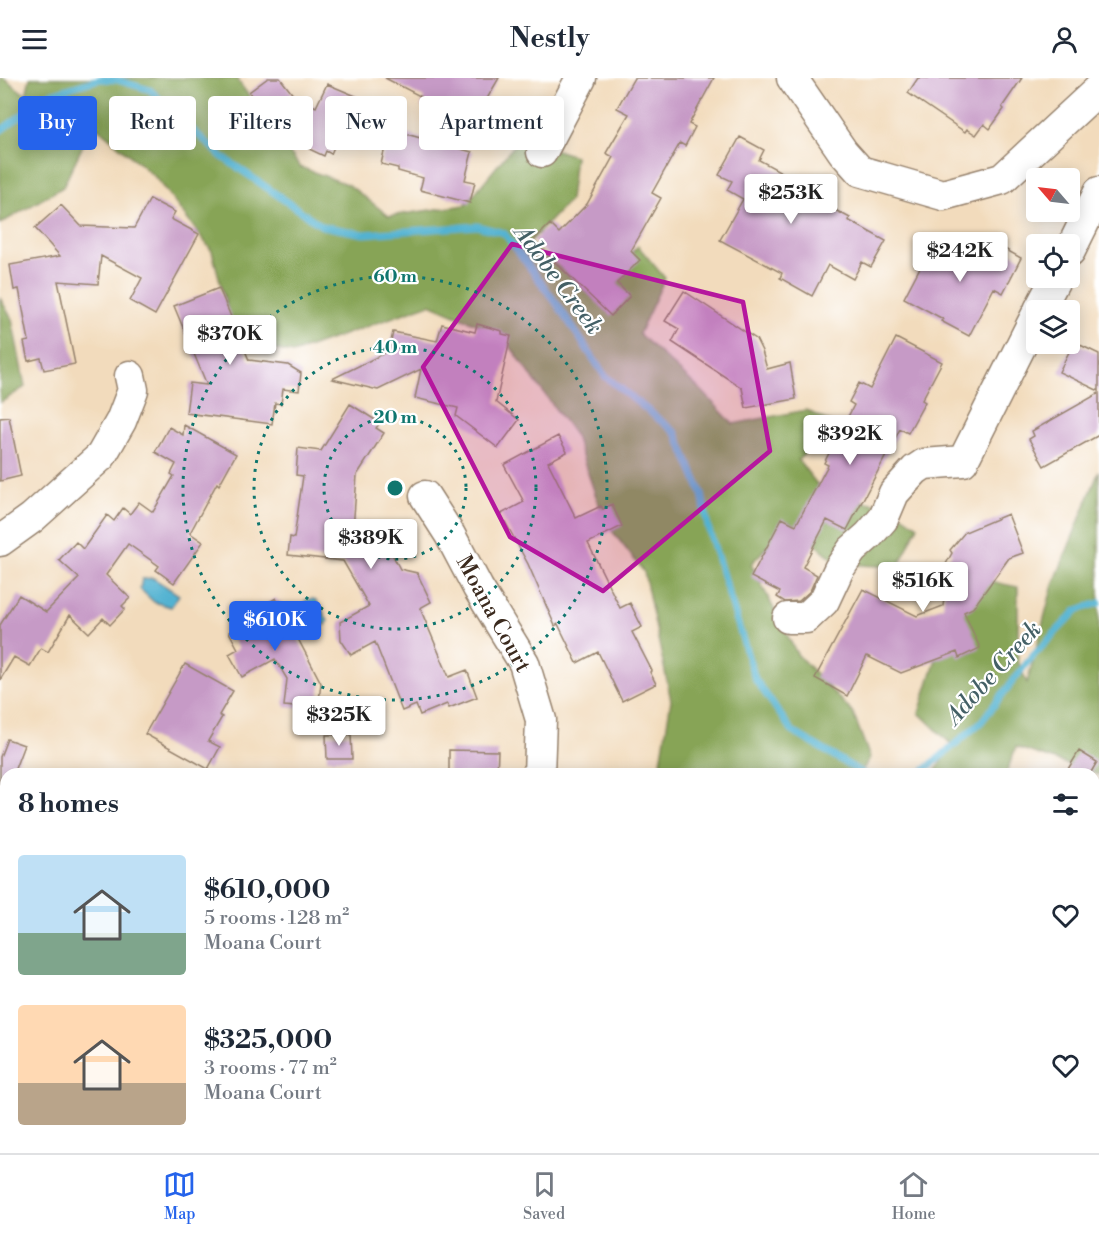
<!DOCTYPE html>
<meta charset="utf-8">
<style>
:root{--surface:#fff;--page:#f2f2f3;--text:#1f2937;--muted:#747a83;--line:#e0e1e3;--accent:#2563eb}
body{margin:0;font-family:"Libre Bodoni",serif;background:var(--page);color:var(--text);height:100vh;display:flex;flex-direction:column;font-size:22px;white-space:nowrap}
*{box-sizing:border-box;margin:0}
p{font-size:20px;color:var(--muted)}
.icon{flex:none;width:33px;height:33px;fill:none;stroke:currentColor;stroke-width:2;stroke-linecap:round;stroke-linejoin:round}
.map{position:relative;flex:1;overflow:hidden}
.drawer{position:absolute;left:0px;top:690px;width:1100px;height:386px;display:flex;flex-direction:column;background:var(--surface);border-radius:18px 18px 0 0;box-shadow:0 3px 15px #0003}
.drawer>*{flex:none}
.top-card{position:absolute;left:18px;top:18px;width:600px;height:54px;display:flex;gap:12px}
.needle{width:39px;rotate:298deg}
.tools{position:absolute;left:1026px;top:90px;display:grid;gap:12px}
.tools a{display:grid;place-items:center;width:54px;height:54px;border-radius:6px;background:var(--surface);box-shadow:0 3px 15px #0003;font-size:30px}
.price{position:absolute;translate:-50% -51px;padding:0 14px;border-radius:6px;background:#fff;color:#222;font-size:20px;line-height:39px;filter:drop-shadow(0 2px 3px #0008)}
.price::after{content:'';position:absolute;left:50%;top:36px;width:18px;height:14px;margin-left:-9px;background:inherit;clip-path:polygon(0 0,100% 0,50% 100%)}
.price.selected{background:var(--accent);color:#fff}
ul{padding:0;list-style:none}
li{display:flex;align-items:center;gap:18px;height:150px;padding:0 18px}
li span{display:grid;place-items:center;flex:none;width:168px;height:120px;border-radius:6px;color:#555}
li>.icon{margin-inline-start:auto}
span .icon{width:72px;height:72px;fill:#fffc;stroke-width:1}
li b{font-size:26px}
h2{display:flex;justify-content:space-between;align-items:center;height:72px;padding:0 18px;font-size:26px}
.tag{padding:0 21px;border-radius:6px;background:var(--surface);box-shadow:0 3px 15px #0003;font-size:21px;line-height:54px}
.tag.selected{background:var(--accent);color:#fff}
header{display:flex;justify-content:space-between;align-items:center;height:78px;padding:0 18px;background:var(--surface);font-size:27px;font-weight:800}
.tab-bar{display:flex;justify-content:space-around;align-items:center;height:84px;border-top:2px solid var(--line);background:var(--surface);font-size:16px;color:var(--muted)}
.tab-bar a{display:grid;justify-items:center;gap:3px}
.tab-bar .selected{color:var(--accent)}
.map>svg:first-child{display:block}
.green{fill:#aabc5f;stroke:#72733e;stroke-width:1.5}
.forest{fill:#87a456;stroke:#61673a;stroke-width:1.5}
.water{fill:#52b2d1;stroke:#466e78;stroke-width:1.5}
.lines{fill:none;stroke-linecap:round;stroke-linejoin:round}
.stream{stroke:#52b2d1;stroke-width:7}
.building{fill:#c69ac6}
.minor-casing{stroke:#96826d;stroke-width:33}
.highway-casing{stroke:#96826d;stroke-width:36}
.minor{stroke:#fff;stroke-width:30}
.highway{stroke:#f8bd89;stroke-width:33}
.marked{fill:#b5179e;fill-opacity:0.2;stroke:#b5179e;stroke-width:4.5;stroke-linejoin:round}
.ring{fill:none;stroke:#0f766e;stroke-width:3;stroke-dasharray:3 6}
.labels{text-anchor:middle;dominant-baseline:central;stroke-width:4.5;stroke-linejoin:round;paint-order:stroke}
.street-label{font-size:22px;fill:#3b2a1e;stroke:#fff}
.water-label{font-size:24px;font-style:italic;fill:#446066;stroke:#fff}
.centre{fill:#0f766e;stroke:#fff;stroke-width:3}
.ring-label{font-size:18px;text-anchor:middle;font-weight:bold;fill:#0f766e;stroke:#fff;stroke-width:4.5;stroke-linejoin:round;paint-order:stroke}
</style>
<header><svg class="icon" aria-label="menu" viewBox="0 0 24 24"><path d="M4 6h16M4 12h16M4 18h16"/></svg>Nestly<svg class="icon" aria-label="person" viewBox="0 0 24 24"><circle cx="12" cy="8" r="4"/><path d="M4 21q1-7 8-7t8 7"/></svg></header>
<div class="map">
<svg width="1099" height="1075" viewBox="0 0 1099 1075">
<rect width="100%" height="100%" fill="#fff"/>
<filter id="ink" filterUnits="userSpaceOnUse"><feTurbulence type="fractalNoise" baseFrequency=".0167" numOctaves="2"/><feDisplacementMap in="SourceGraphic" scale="12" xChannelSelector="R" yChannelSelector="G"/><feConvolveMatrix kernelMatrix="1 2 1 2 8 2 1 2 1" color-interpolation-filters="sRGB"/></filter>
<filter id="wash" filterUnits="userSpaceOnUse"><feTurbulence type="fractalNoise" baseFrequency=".008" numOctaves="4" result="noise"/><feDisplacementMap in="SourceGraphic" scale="24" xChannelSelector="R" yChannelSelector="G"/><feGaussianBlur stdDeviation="1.35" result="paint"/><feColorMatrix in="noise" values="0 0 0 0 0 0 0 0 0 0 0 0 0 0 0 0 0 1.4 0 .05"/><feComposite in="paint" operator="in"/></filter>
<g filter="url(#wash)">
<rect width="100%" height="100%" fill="#f2dbbc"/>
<path class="green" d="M0 1020H6V1070H86V1072L82 1075H0Z"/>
<path class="forest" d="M0 0H4L26 17 30 0H236L300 89 349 107 389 138 465 127 520 60 575 78 570 122 529 165 591 215 638 168 665 200 639 256 704 315 733 346 806 332 836 347 798 382 824 415 890 429 918 448 898 489 839 486 790 444 751 486 797 576 853 635 870 680 860 696H659L671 622 644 494 605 444 575 358 502 257 430 226 293 275 236 264 212 173 155 99 93 46 63 109 0 146Z
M0 220 12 241 25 309 0 325Z
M1099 393V697L1016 669 1006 696H934L951 666 919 635 935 584 979 501 1018 509V583L1027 605 1052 510Z
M1099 956V1075H972L964 1070H1094V957Z
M753 1070H858L852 1075H756Z"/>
<path class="water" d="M153 500 179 517 171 529 154 524 140 511 142 501Z
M313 521 316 522 328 543 326 547 322 545 319 547 317 552H311L301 532 306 522Z"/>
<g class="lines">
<path class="stream" d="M0 53 50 16 100 1 117 2 150 12 221 78 322 148 364 156 477 148 504 155 557 226 605 298 676 355 702 416 708 449 755 601 792 653 864 696
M920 696 981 644 1030 581 1077 532 1099 525"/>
</g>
<g id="blocks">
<path class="building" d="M268 0H280L294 18 316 29 327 6 358 19 346 46 344 45 331 76 326 73 324 78 273 54 256 31 259 29 249 14Z
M385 0H499L481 31 485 33 471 58 421 29 424 20Z
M634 0H714L689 46 695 49 685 68 680 65 652 115 661 120 631 173 640 182 617 205 630 218 611 238 533 163 550 146 559 155 587 126 613 79 606 75 629 36 617 30Z
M918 0H1022L1002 29 1004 31 990 51 984 46 976 57 967 51 965 54 908 15Z
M395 53 472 74 465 102 475 104 470 125 420 112 423 100 398 93V90L381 86 388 57 394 58Z
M740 59 764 72 759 82 798 103 794 110 850 140 848 142 886 163 871 189 862 184 853 201 828 187 812 218 780 200 782 195 720 162 743 121 727 112 732 103 719 97Z
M150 121 175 134 171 141 199 156 155 237 130 223 142 200 101 178 98 206 58 203 75 286 44 292 41 280 28 283 24 264 29 263 19 211 14 212 10 187 60 178 35 150 61 127 81 148 134 150Z
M936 159 984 184 994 165 1021 180 1003 215 994 210 969 258 941 243 943 241 904 220Z
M219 210 249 282 288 287 301 295 299 313 283 311 281 326 275 325 272 346 186 335 190 305 207 307 174 228Z
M684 213 756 261 762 273 767 291 790 285 796 321 746 330 742 310 672 264 679 251 665 243Z
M442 246 475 254 477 246 502 253V256L511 258 496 324 519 342 498 370 456 338 458 330 415 320 421 291 378 312 332 301 389 273 393 254 437 263Z
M896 260 942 284 922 322 925 324 908 355 900 351 847 452 827 442 803 489 817 497 810 513 799 523 785 524 777 519 780 514 751 499 782 440 796 447 828 387 824 385 854 327 849 324 859 305 870 311Z
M1074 264 1099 276V313L1059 294Z
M1099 315V357L1044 388 1029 361 1034 358 1032 353Z
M350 326 380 345 376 350 384 355 357 397 353 452 368 443 388 478 392 476 400 491 417 495 431 524 420 530 449 599 467 592 477 619 449 630 447 626 420 637 416 627 402 633 375 564 351 577 341 562 340 544 369 528 343 483 288 477 290 459 294 460 303 398 296 397 298 370 321 373Z
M9 339 21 398 0 403V340Z
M184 347 236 376 219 407 217 405 190 455 203 464 174 505 156 492 159 488 128 466 106 497 130 520 122 528 125 531 110 547 103 540 89 555 70 537 48 574 41 570 30 588 14 579 0 602V547L19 517 46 534 79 500 59 482 76 464 83 471 107 437 114 443 123 430 130 436 139 424 153 434 174 398 171 396 176 386 155 374 169 349 183 357Z
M558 358 567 374 548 384 576 440 601 428 603 431 612 426 622 448 588 465 620 530 630 525 642 549 632 554 652 593 650 594 656 606 622 623 598 574 577 585 558 546 555 548 528 486 501 436 524 424 504 387Z
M1008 436 1023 475 1009 480 973 530 964 534 980 570 959 580 957 574 901 595 867 578 847 618 815 600 863 511 917 538 943 528 947 497 941 495 952 475 950 472 965 454Z
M276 520 278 524 280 523 296 552 294 553 321 605 318 631 284 628 287 601 275 581 242 599 229 576 238 571 229 554 239 548 233 536 250 527 254 533Z
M185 586 233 613 219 637 222 639 208 663 220 669 208 691 145 656Z
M351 656 352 681H327L326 657Z
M7 661 24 667 13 696H6V714L2 725H0V679Z
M449 672 498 673 497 696H449Z
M1079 673 1097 684 1090 696H1065Z"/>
</g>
</g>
<g filter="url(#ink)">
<use href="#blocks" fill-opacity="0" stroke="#96826d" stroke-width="1.5"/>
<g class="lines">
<defs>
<path id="minor" d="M792 0 843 74 860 93 943 117 1002 101 1099 11
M542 74 581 0
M1070 173 1099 114
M1039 232 1056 200
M425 418 450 457 478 510 524 585 541 642 539 696
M0 463 32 440 101 378 121 343 133 312 130 298
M788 540H806L824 523 839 491 852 472 869 457 883 441 894 415 915 392 924 386 963 383 1036 238
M0 841H6
M1094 852H1099
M724 1070 728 1075"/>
<path id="highway" d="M0 892H6
M1094 903H1099
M1094 938H1099
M0 940H6"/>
</defs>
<use href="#minor" class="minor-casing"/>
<use href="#highway" class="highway-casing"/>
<use href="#minor" class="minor"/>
<use href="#highway" class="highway"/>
</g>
</g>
<path class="marked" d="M512 166 743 224 770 373 603 513 510 459 423 289Z"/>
<g class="ring">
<circle cx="395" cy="410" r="71"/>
<circle cx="395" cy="410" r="141"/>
<circle cx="395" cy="410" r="212"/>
</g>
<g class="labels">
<g class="street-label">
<text transform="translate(493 536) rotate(61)">Moana Court</text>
</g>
<g class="water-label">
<text transform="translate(558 202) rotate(53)">Adobe Creek</text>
<text transform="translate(994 595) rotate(-48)">Adobe Creek</text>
</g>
</g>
<circle cx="395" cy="410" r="9" class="centre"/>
<g class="ring-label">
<text x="395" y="204">60 m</text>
<text x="395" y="275">40 m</text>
<text x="395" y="345">20 m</text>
</g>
</svg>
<div class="tools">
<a><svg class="needle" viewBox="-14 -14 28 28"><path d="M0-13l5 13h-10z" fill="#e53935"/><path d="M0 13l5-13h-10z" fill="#747a83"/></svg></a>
<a><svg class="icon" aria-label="locate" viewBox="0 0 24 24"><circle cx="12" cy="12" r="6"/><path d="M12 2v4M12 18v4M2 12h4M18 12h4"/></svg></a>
<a><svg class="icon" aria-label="layers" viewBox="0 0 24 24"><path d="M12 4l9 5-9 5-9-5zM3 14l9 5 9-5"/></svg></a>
</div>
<b class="price" style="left:791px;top:147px">$253K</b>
<b class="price" style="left:960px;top:205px">$242K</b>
<b class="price" style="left:230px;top:288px">$370K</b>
<b class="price" style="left:850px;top:388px">$392K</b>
<b class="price" style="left:371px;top:492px">$389K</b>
<b class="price" style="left:923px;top:535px">$516K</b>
<b class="price selected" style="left:275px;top:574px">$610K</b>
<b class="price" style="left:339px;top:669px">$325K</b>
<div class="top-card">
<a class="tag selected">Buy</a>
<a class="tag">Rent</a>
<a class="tag">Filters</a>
<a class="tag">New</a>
<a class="tag">Apartment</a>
</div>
<section class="drawer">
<h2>8 homes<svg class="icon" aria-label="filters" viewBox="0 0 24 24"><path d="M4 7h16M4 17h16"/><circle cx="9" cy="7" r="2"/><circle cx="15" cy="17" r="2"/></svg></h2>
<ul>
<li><span style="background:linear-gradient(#bfe0f5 65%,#7fa58c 0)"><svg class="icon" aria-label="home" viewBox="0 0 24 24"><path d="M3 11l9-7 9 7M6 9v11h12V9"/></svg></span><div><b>$610,000</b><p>5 rooms · 128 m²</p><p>Moana Court</p></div><svg class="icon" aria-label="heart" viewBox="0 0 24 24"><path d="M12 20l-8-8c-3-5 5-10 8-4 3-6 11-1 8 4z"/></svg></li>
<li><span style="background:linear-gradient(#ffd9b3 65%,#b9a48a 0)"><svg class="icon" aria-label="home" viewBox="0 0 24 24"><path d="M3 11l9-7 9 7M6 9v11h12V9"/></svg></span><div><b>$325,000</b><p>3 rooms · 77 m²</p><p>Moana Court</p></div><svg class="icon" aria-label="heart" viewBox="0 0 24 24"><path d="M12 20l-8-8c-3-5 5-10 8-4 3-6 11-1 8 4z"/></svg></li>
</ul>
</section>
</div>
<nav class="tab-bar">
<a class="selected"><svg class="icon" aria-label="map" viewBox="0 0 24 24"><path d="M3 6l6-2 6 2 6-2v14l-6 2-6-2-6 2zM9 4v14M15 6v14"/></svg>Map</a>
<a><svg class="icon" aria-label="saved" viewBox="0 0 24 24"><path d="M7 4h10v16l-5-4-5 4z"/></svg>Saved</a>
<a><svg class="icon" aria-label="home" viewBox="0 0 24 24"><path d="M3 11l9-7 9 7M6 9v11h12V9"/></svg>Home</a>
</nav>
